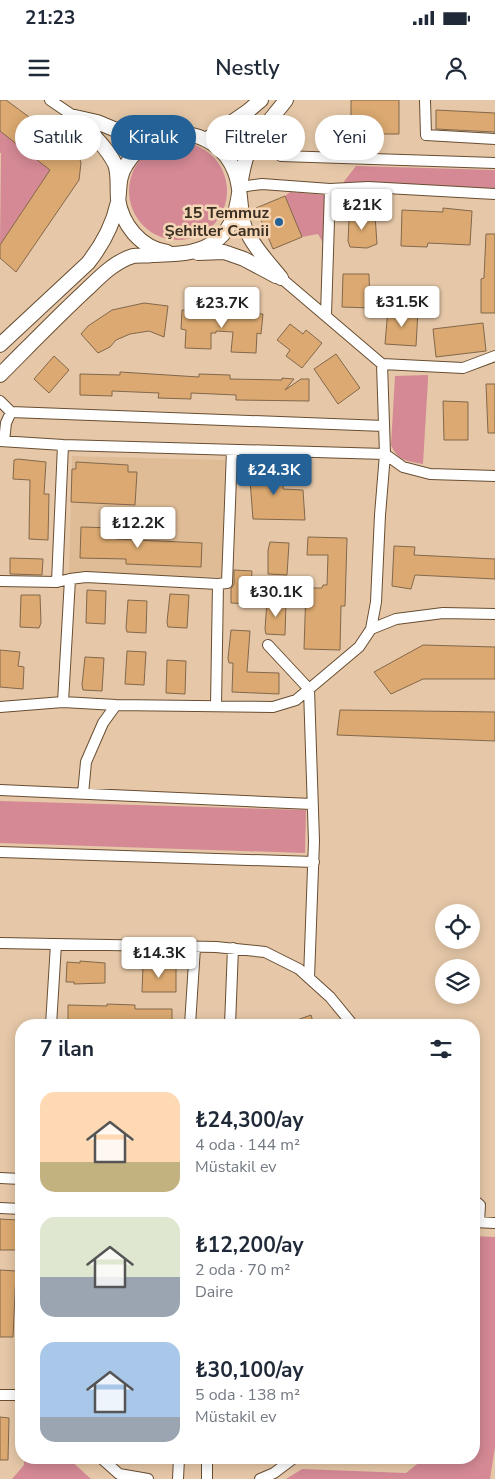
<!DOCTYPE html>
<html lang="tr">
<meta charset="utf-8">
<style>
:root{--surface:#fff;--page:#f6f6f7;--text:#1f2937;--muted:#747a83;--accent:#236197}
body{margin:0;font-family:"Nunito Sans",sans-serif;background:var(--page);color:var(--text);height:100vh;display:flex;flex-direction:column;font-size:19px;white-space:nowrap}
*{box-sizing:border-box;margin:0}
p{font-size:16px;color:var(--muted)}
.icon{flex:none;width:28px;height:28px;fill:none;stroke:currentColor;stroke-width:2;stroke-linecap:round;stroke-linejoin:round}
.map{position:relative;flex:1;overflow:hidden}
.panel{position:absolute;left:15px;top:919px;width:465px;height:445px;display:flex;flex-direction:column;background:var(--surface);border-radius:20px;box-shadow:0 2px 12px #0003}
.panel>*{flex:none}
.hud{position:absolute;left:15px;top:15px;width:465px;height:45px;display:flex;gap:10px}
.buttons{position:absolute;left:435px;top:804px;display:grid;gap:10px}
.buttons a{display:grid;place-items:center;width:45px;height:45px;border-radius:50%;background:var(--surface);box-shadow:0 2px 12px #0003;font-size:25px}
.price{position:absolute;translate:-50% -42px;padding:0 11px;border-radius:5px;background:#fff;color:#222;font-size:16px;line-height:32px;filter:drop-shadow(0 1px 2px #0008)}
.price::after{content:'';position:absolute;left:50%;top:30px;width:15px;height:11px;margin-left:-8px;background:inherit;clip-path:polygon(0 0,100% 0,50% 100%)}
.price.on{background:var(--accent);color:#fff}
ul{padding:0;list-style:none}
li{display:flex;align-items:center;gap:15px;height:125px;padding:0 25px}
li span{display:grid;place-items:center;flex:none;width:140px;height:100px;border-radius:15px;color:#555}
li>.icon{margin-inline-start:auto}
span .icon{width:60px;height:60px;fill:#fffc;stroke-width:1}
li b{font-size:21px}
h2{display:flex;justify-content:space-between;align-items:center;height:60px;padding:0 25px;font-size:21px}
.pill{padding:0 18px;border-radius:22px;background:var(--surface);box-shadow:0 2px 12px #0003;font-size:18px;line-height:45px}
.pill.on{background:var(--accent);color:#fff}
.status{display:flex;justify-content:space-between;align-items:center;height:35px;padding:0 25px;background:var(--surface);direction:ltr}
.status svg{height:14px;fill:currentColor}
header{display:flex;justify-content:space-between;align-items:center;height:65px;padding:0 25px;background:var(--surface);font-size:22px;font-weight:600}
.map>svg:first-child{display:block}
.built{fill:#dfbc96}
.green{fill:#d48995}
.building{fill:#dba971;stroke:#83684b}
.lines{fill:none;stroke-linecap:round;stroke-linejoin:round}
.street-casing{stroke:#684e32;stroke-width:12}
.secondary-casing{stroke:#684e32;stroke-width:16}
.street{stroke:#fff;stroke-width:10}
.secondary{stroke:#fff;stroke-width:14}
.poi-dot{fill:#236197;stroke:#f4d5b5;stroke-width:2}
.labels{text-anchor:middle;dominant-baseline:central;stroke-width:5;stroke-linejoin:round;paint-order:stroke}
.poi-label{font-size:16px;font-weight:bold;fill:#3a2f22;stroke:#f4d5b5;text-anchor:end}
</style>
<div class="status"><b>21:23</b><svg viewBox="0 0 49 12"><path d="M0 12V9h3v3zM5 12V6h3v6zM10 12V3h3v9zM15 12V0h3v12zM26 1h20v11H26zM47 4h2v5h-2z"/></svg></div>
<header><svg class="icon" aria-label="menu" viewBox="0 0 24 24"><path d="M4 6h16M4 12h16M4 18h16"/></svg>Nestly<svg class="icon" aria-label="person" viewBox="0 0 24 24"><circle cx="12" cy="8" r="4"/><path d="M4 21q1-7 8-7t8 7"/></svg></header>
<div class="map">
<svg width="495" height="1379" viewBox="0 0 495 1379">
<rect width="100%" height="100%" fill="#e6c8a8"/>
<path class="built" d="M72 356 225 360 222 477 69 473Z"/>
<path class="green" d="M0 31 51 70 0 145 1 53H0Z
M129 91a49 49 0 1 1 98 0a49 49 0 1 1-98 0Z
M356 66 495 70V89L342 84Z
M290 92 327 95 325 146 318 134 302 137 285 96Z
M428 275V280L423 364C407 361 398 361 391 345L395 276Z
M0 701 306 710 305 753 0 743Z
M474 1136 495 1137V1347L490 1379H286L302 1369 406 1373 422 1360V1358H474Z
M24 1358H68L91 1379H12L24 1365Z"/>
<path class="building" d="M0 0H6L78 53 81 63 79 80 16 172 0 158V145L50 70 0 31Z
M351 0H399V34H351Z
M436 10 495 13V32L436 29Z
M285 96 302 137 273 149 256 108Z
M443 108 472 111 470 145 428 143 427 147 401 146 402 110 443 112Z
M365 113 375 115 377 144 367 148 350 147 348 141 349 119 351 114Z
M486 134H495V213H481V179L484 178Z
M343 174H369L370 208 342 207Z
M144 203 168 206 164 237 149 231 130 234 116 240 110 247 98 253 81 234 88 226 112 210Z
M388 209 418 211 416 246 385 244Z
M182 210 263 214 261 234 257 233 256 253 231 252 233 232 216 231V233H211V249L185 248 186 230 181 229Z
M483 223 486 251 436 257 433 229Z
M290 224 303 234 306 230 322 243 302 268 286 256 290 250 277 240Z
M336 254 360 288 338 304 314 269Z
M54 256 69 270 49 293 34 279Z
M120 272 199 277V274L230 275V279L282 280V278L294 279 285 290 301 279H309V301L236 300V295L191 293V299L158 298 159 293 112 291V296L80 295V274L120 275Z
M486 284H495V333H488Z
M443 301 468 302V340H444Z
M18 359 46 362 44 394H49L48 440 29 439 30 380 13 379 14 360Z
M76 362 128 365V372H137L135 405 71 402 72 369H76Z
M249 367 285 369 283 389 303 390 305 420 253 419Z
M81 427 116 428V439L202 443 201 467 126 464V459L80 458Z
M308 437 347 438 345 506H341L340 550 304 549 306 488H322L323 485H327L328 455H307Z
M270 442 289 443 287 475 268 474V450Z
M394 446 415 447 414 455 495 459V479L415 475 411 489 392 486Z
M10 458 43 459 42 475 10 474Z
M234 470 252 471 250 504 231 503V489L234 484Z
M87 490 106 491 105 524 86 523Z
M170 494 189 495 187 528 168 527 167 522Z
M21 495H40L41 523 39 528 20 527Z
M128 500 147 501 146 533 127 532 126 528Z
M267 501 286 502 285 535 266 534 265 529Z
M231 530 250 531 247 572 279 573V594L232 592 233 563H229L228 558Z
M423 545 495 547V579H423L391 594 374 572Z
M0 550 20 552 18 566 24 567 23 589 0 587Z
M127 551 146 552 144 585 125 584Z
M85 557 104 558 102 591 83 590 82 585Z
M167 560 186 561 185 594 166 593Z
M340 610 495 612V641L337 635Z
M80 861 105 863V883L74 884V882H66L67 862 80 863Z
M143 865 176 866V892H142Z
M107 904 135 905V909H172V925L68 924V905L107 906Z
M311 915 314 925H287L286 924Z
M0 1119 18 1120 16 1150H0Z
M0 1170 16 1171 13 1237H0Z
M0 1317 9 1318 8 1360H0Z"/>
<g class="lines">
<defs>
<path id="street" d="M50 0 75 17
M425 0 426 35 495 39
M281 56 495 63
M239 87 262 84 330 89 368 87 495 94
M281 178 382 264 463 268 495 256
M326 215 330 89
M382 264 385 354 403 367 430 374 495 376
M0 301 11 312 384 326
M0 341 63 345 385 354 380 415 376 502 371 529 359 547 296 600 273 607 116 605 63 602 0 607
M4 341 6 323 11 312
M70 479 86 477 218 484
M0 481 57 482 70 479 63 602
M57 482 63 345
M371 529 396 519 443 513 495 514
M268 545 309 589 314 741 309 878
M216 606 218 484 227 483 232 350
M0 690 312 704
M83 694 86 662 103 623 116 605
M0 752 314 762
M0 843 216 847 265 852 299 869 330 897 353 925
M51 925 56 844
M190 925 195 847
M230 925 233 848
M0 1078 21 1079
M474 1100 480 1105 479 1122
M0 1108 21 1109
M474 1122 495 1123
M0 1295H21
M101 1358 119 1374 148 1379
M178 1379 179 1358
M207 1379V1358
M260 1379 274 1373 294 1358"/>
<path id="secondary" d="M75 17C89 31 106 46 115 64 119 74 117 88 118 99 122 124 140 148 167 152
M75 17 97 22 126 34 158 36
M206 40 248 11 261 0
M198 153 224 152 244 159 276 176
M0 245 88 163C103 144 113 125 118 102 120 89 118 77 126 65 152 22 216 23 235 72 242 89 239 113 245 128 253 146 268 162 281 178
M0 275C28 247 55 219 84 192 98 179 113 162 133 156 138 155 146 156 152 155 174 154 199 155 217 140 245 117 235 83 248 53 257 34 273 17 286 0"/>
</defs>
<use href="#street" class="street-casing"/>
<use href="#secondary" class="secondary-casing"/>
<use href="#street" class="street"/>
<use href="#secondary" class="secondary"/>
</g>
<circle class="poi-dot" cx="279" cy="122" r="5"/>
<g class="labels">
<g class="poi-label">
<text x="269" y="113">15 Temmuz<tspan x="269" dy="18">Şehitler Camii</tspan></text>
</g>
</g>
</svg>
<div class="buttons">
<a><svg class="icon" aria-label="locate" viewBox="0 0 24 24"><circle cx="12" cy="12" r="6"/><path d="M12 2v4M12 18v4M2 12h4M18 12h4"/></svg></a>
<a><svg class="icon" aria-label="layers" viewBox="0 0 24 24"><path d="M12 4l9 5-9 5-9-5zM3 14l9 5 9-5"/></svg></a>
</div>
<b class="price" style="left:362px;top:131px">₺21K</b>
<b class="price" style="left:402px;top:228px">₺31.5K</b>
<b class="price" style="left:222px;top:229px">₺23.7K</b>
<b class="price on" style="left:274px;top:396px">₺24.3K</b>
<b class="price" style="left:138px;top:449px">₺12.2K</b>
<b class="price" style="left:276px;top:518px">₺30.1K</b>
<b class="price" style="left:159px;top:879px">₺14.3K</b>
<div class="hud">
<a class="pill">Satılık</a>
<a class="pill on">Kiralık</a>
<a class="pill">Filtreler</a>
<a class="pill">Yeni</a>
</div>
<section class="panel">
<h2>7 ilan<svg class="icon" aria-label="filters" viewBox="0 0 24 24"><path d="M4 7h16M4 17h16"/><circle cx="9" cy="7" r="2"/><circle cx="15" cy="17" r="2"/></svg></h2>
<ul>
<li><span style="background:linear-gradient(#ffd9b3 70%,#c2b280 0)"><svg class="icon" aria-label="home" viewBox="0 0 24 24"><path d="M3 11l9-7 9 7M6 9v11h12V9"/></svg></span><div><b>₺24,300/ay</b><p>4 oda · 144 m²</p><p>Müstakil ev</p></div></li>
<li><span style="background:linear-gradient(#dfe7d0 60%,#9aa5b1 0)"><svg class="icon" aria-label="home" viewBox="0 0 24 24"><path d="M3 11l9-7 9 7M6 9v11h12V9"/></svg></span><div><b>₺12,200/ay</b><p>2 oda · 70 m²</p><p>Daire</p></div></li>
<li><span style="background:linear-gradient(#a9c7e8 75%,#9aa5b1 0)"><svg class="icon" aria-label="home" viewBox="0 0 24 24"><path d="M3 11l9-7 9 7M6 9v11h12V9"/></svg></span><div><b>₺30,100/ay</b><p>5 oda · 138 m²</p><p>Müstakil ev</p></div></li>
</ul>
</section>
</div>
